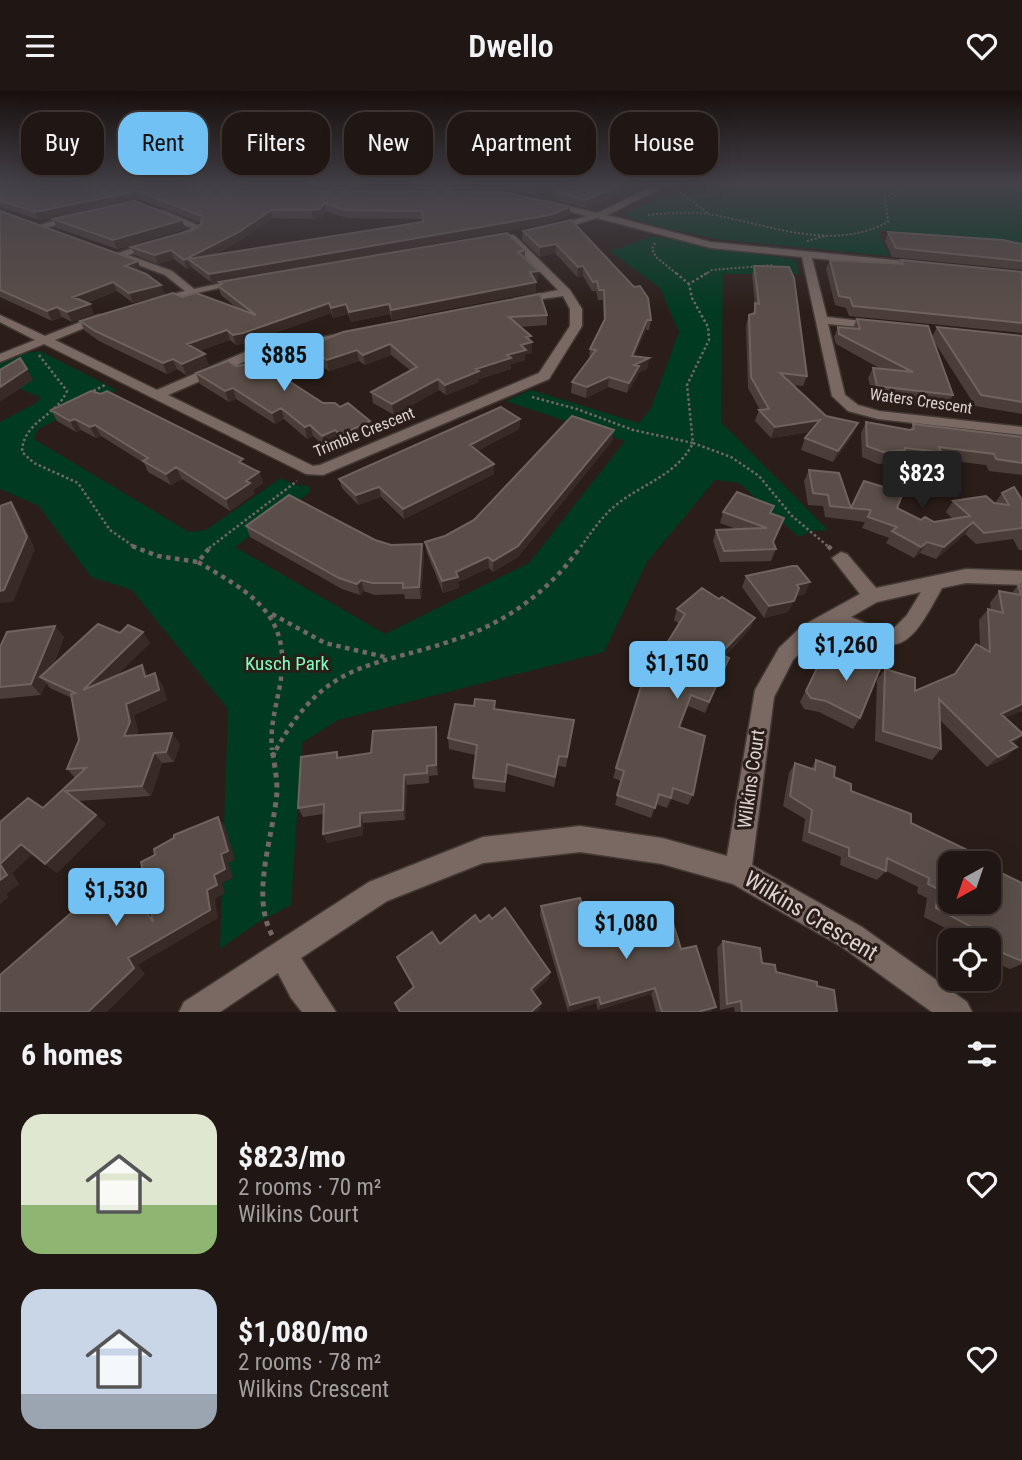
<!DOCTYPE html>
<meta charset="utf-8">
<style>
:root{--surface:#201613;--page:#2d2321;--text:#f1f3f6;--muted:#a29fa0;--line:#3d3533;--accent:#72c1f5}
body{margin:0;font-family:"Roboto Condensed",sans-serif;background:var(--page);color:var(--text);height:100vh;display:flex;flex-direction:column;font-size:26px;white-space:nowrap}
*{box-sizing:border-box;margin:0}
p{font-size:23px;color:var(--muted)}
.icon{flex:none;width:38px;height:38px;fill:none;stroke:currentColor;stroke-width:2;stroke-linecap:round;stroke-linejoin:round}
.map{position:relative;height:921px;overflow:hidden}
.details{display:flex;flex-direction:column;background:var(--surface);flex:1}
.details>*{flex:none}
.banner{position:absolute;left:21px;top:21px;width:980px;height:63px;display:flex;gap:14px}
.needle{width:46px;rotate:220deg}
.fabs{position:absolute;left:938px;top:760px;display:grid;gap:14px}
.fabs a{display:grid;place-items:center;width:63px;height:63px;border-radius:14px;background:var(--surface);box-shadow:0 7px 28px #0002,0 0 0 2px var(--line);font-size:35px}
.price{position:absolute;translate:-50% -60px;padding:0 16px;border-radius:7px;background:var(--accent);color:#111;font-size:23px;line-height:46px;filter:drop-shadow(0 2px 4px #0008)}
.price::after{content:'';position:absolute;left:50%;top:42px;width:21px;height:16px;margin-left:-10px;background:inherit;clip-path:polygon(0 0,100% 0,50% 100%)}
.price.current{background:#222;color:#fff}
ul{padding:0;list-style:none}
li{display:flex;align-items:center;gap:21px;height:175px;padding:0 21px}
li span{display:grid;place-items:center;flex:none;width:196px;height:140px;border-radius:21px;color:#555}
li>.icon{margin-inline-start:auto}
span .icon{width:84px;height:84px;fill:#fffc;stroke-width:1}
li b{font-size:30px}
h2{display:flex;justify-content:space-between;align-items:center;height:84px;padding:0 21px;font-size:30px}
.pill{padding:0 24px;border-radius:21px;background:var(--surface);box-shadow:0 7px 28px #0002,0 0 0 2px var(--line);font-size:24px;line-height:63px}
.pill.current{background:var(--accent);color:#111}
header{display:flex;justify-content:space-between;align-items:center;height:91px;padding:0 21px;background:var(--surface);font-size:32px;font-weight:600}
.map>svg:first-child{display:block}
.green{fill:#003a21}
.lines{fill:none;stroke-linecap:round;stroke-linejoin:round}
.minor-casing{stroke:#433935;stroke-width:3}
.path-far3{stroke:#746864;stroke-width:2;stroke-dasharray:2 2;stroke-linecap:butt}
.path-far2{stroke:#746864;stroke-width:2.5;stroke-dasharray:2.5 2.5;stroke-linecap:butt}
.path-far1{stroke:#746864;stroke-width:4.5;stroke-dasharray:4.5 4.5;stroke-linecap:butt}
.path{stroke:#746864;stroke-width:5;stroke-dasharray:5 5;stroke-linecap:butt}
.minor{fill:#796962;fill-rule:evenodd}
.wall{fill:#4b3d38;fill-rule:evenodd}
.shaded-wall{fill:#382a24}
.building{fill:#5b4e48;stroke:#6f635e;stroke-width:2}
.labels{text-anchor:middle;dominant-baseline:central;stroke-width:6;stroke-linejoin:round;paint-order:stroke}
.far-street-label{font-size:16px;fill:#ddd4d1;stroke:#2b1e19}
.park-label{font-size:19px;fill:#82fcbc;stroke:#2b1e19}
.street-label{font-size:19px;fill:#ddd4d1;stroke:#2b1e19}
.near-street-label{font-size:23px;fill:#ddd4d1;stroke:#2b1e19}
</style>
<header><svg class="icon" aria-label="menu" viewBox="0 0 24 24"><path d="M4 6h16M4 12h16M4 18h16"/></svg>Dwello<svg class="icon" aria-label="heart" viewBox="0 0 24 24"><path d="M12 20l-8-8c-3-5 5-10 8-4 3-6 11-1 8 4z"/></svg></header>
<div class="map">
<svg width="1022" height="921" viewBox="0 0 1022 921">
<rect width="100%" height="100%" fill="#2b1e19"/>
<path class="green" d="M689 92H1022V153L878 139 889 165 717 148 654 135 624 124Z
M652 145 796 169 799 183H723L721 331 828 439 812 440 799 446 739 392 715 389 647 471 604 561 338 629 302 652 291 814 257 832 220 858 228 618 132 499 91 486 39 415 0 398V331L38 311 40 306 0 290V273L26 262 40 260 117 299 38 338 34 348 189 441 206 439 281 387 295 394 309 395 310 401 235 456 385 543 529 472 625 350 506 310 531 299 639 332 651 317 679 241 660 197 610 160Z"/>
<g class="lines">
<defs>
<path id="minor" d="M661 92H672L607 124 711 151 925 172V176L921 177 812 167 827 226 879 232 885 235 879 238 828 233 845 304 858 314 879 320 1022 336V344L878 328 848 320 832 305 802 166 711 157 597 127 551 141 546 138 587 125 546 114V110L597 122Z
M159 120H165L204 137 185 148H179V144L192 137 159 124Z
M78 123 81 128 40 138 36 135Z
M508 144H514L570 199 582 218V235L549 288 323 384 306 383 44 253 0 271V263L35 249 0 231V224L45 245 98 224H106V228L55 249 157 299 245 261 354 240V246L253 267 168 304 313 375 320 374 539 282 570 235V218L563 205 514 212V208L558 199 508 148Z
M155 150 158 151V155L128 164 172 180 194 198 241 188 246 191 152 212V208L185 200 165 184 112 164Z
M841 461 847 463 876 497 966 478 1022 480V494L966 492 942 497C908 559 901 568 835 535L816 545 793 569 774 606 752 774 862 836 967 911 972 921H932L842 856 733 793 662 773 580 761 483 772 387 810 301 867 336 921H302L291 907 278 882 220 921H179L184 911 369 791 483 746 580 735 662 747 727 765 755 599 779 557 802 535 860 503 832 467ZM921 501 907 524 892 539 877 537 851 526 877 511Z"/>
</defs>
<use href="#minor" class="minor-casing"/>
<path class="path-far3" d="M908 95 923 96
M677 99 708 122
M648 124C670 122 692 120 713 124 772 134 831 161 888 131L885 107 912 92
M807 150 825 145
M655 152 652 158 656 166 678 184
M704 184 712 179 774 174"/>
<path class="path-far2" d="M676 182 689 193
M707 182 689 193 692 207 708 236 709 249 687 294 693 352 731 366 759 385 792 425 830 457
M39 264 67 300C56 326 23 330 22 361L34 372 78 392 110 439 136 457
M89 302 107 293
M532 306 577 318 633 339 693 352C676 385 643 392 616 414 601 426 591 442 580 457
M209 457 297 390"/>
<path class="path-far1" d="M132 455 158 465 198 471 211 455
M828 455 832 459
M198 471C243 498 286 518 282 578 280 606 269 630 272 659
M272 523 325 552 385 566
M276 659C328 564 377 578 465 545 511 528 553 496 581 455"/>
<path class="path" d="M272 666 277 657
M272 844C250 803 274 744 277 700 277 686 274 671 272 657"/>
<use href="#minor" class="minor"/>
</g>
<path class="wall" d="M0 92 322 100 570 116V124L549 132 268 182 525 159V166L538 189 535 190 536 201 392 229 390 223 351 231 348 223 333 227 331 222 246 252 236 254 230 249 199 260 209 274 186 284 177 278 167 283 99 250 85 240 80 230 182 206 237 217 221 204 218 195 220 194 219 191 212 192 191 176 187 178 174 168 158 173 135 164 131 156 193 139 201 132 140 108 39 129 0 116ZM326 120 347 127 423 128V131L214 164 241 149 273 127 313 128 322 126Z
M294 92H567L538 104 504 99 324 98Z
M640 92 586 117 555 109V101Z
M0 120 141 180H139L165 203 133 212 117 200 86 212 94 223 72 231 62 226 52 230 0 206Z
M53 128 182 129 185 138 117 158 57 137Z
M571 129 651 229 649 239H646L634 265 649 267 647 278 638 282 637 286 627 302 608 296 586 307 571 302 572 291 589 268 590 258 604 230 603 209H598L596 200H592L583 185 577 186 555 162 540 166 522 149 523 140Z
M888 141 1022 153V179L892 166 885 150Z
M830 169 899 173 901 169 1022 181V242L849 225 846 217 835 214 826 178Z
M754 175 807 285 803 295 793 294 826 325 853 344 833 371 801 359 805 347 810 341 771 347 755 330 759 319H760L748 297 746 234 749 224 753 223 755 213 752 184Z
M540 203 547 224V234L520 236 531 250 532 262 525 263V269L511 273V278L479 288V291L446 304 439 299 394 324 373 312 371 301 410 279 391 264 365 274 359 270 329 280 308 267 306 256Z
M857 228 932 246 937 236 1022 245V323L975 315 932 247 953 304 947 315 873 306 868 287 873 277 881 278 836 253 834 246 838 236 853 237Z
M236 275 308 282 289 290 323 312 340 316 370 330 372 341 344 356 338 350 325 356 313 345 307 348 284 328 275 333 236 308 229 311 200 293 196 282Z
M51 319 244 373 259 381 263 392 253 399 254 403 230 420 182 388 171 394 148 381 144 372 101 345 96 347 81 339 76 341 57 330Z
M520 328 519 338 477 360 494 383 404 428 381 406 358 414 342 397 339 388Z
M866 331 910 339 913 333 1022 346V384L989 380 986 374 937 368 934 372 900 368 899 371 878 373 862 366 861 342Z
M614 339 612 350 518 466 493 481 489 477 458 491 459 497 443 502 427 462 425 451 445 445 474 429Z
M809 379 851 417H897L921 429 934 431 953 428 946 421 953 410 995 412 1002 402 1022 409V459H1019L1013 448 976 453 965 443 936 468 920 462 914 467 886 452 889 447 862 437 865 431 825 426 823 415 808 414 804 390Z
M723 421 772 422 779 438 773 452 776 458 771 470 720 471 713 450 716 439 736 438 720 432Z
M246 435 375 449 391 454 422 453 424 464 421 508H405L404 503 374 504 364 500 360 504 342 498 250 446Z
M746 485 805 503 796 505 788 521 764 527 742 496Z
M1021 492 1022 621 1020 620 1005 627 1014 653 1006 667 987 676 940 629 941 658 932 669 875 650 877 589 885 578 915 600 953 584 976 553 980 555 979 529 988 518 991 519 990 512 999 500 1011 503 1018 494H1019Z
M719 508 755 527 750 538 725 565 729 567 705 622 688 615 679 637 693 704 688 714 671 708 667 717 656 713 651 727 615 714 621 690 613 687 616 677 651 578 679 533 674 529 677 518Z
M55 535 64 546 53 575 120 542 150 552 117 584 142 574 149 585 162 593 167 609 134 624 138 641 137 644 180 653 174 671 162 672 151 705 78 710 106 733 57 782 32 763 12 782 19 793 6 803 8 806 0 813V731L43 717 75 687 67 678 79 649 72 607 50 597 46 592 41 604 0 608V556Z
M819 573 842 578 860 627 853 638 819 621 804 618 800 611Z
M495 618 572 640 566 676 558 675 554 696 507 683 505 701 474 697 473 687 475 664 449 658 448 647Z
M436 636 438 646V684L429 685V692L407 694 405 729 363 732V744L327 752 323 743V723L303 726 298 717 337 661 339 666 371 662Z
M816 669 851 700 911 732 981 772 1022 792V873L1010 878 991 870 989 869V849H968L924 826 927 807 917 802 918 796 886 780 877 789 840 774 841 766 802 750 805 728 783 715 789 682 795 672 811 678Z
M541 815 591 844 681 858 716 916 710 921H656L651 903 598 919 596 912 568 921 540 824Z
M723 850 776 881 817 895 837 921H735L734 916 720 919 717 857Z"/>
<path class="shaded-wall" d="M0 92H32L0 100Z
M549 92H567L538 104V96Z
M624 92H640L586 117V109Z
M137 100 140 108 39 129 35 121Z
M324 112 326 120 322 126 313 128 311 119Z
M570 116V124L549 132 212 192 209 183Z
M271 119 273 127 241 149 196 173 188 168 191 176 187 178 184 169Z
M182 129 185 138 117 158 113 149Z
M556 153 555 162 540 166V156Z
M171 159 174 168 158 173 155 164Z
M138 170 141 180 129 184 125 175Z
M583 175V185L577 186 578 176Z
M539 180 538 189 529 191 530 181Z
M113 191 117 200 77 215 73 206Z
M536 191V201L392 229 391 219Z
M161 194 165 203 133 212 129 202Z
M329 212 331 222 246 252 236 254 233 244Z
M90 213 94 223 72 231 67 221Z
M346 213 348 223 333 227 331 217Z
M389 213 390 223 351 231 349 221Z
M57 216 62 226 52 230 47 220Z
M647 229 646 239 630 276 632 265Z
M227 239 230 249 190 263 187 253Z
M531 245 530 252 532 251V262L525 263V269L511 273V278L479 288V291L446 304 445 294 507 264 521 254 526 246Z
M390 253 391 264 365 274 363 264Z
M357 259 359 270 329 280 327 269Z
M205 263 209 274 186 284 182 273Z
M649 267 647 278 638 282 637 286 627 302 629 292 634 274Z
M173 268 177 278 167 283 163 272Z
M305 271 308 282 281 293 278 283Z
M27 278 33 289 0 311V296Z
M609 286 608 296 586 307 587 296Z
M438 288 439 299 394 324 392 313Z
M233 297 236 308 229 311 225 300Z
M281 317 284 328 275 333 272 322Z
M75 328 81 339 76 341 70 330Z
M520 328 519 338 470 364V354Z
M820 329 816 340 771 347 775 336Z
M370 330 372 341 344 356 341 344Z
M858 332 853 344 833 371 838 360Z
M95 334 101 345 96 347 90 336Z
M310 334 313 345 307 348 305 336Z
M335 339 338 350 325 356 322 345Z
M614 339 612 350 518 466 493 481V470Z
M494 373V383L404 428 403 418Z
M176 376 182 388 171 394 166 383Z
M259 381 263 392 253 399 254 403 230 420 226 408 246 390Z
M379 396 381 406 358 414 356 404Z
M11 411 19 422 35 458 13 511 0 512V500Z
M973 431 965 443 936 468 944 456Z
M927 451 920 462 914 467 921 456Z
M422 453 424 464 421 508 419 496Z
M488 466 489 477 458 491 459 497 443 502 442 490 456 481Z
M361 489 364 500 360 504 357 493Z
M810 491 805 503 792 506 797 494Z
M794 510 788 521 764 527 769 515Z
M755 527 750 538 716 574 720 563Z
M55 535 64 546 47 589 40 586 46 592 41 604 31 593Z
M143 541 150 552 92 609 83 599Z
M142 574 149 585 145 586Z
M155 582 162 593 167 609 134 624 138 641 133 655 124 645 126 613Z
M1022 613V618L1020 620 991 634 1001 623Z
M436 636 438 646V684L436 674Z
M172 642 180 653 174 671 166 661Z
M1022 644V645L1012 654 1010 650Z
M1017 656 1006 667 987 676 998 666Z
M154 662 162 672 151 705 142 695Z
M507 673V683L505 701V691Z
M404 684 407 694 405 729 403 719Z
M360 722 363 732V744L327 752 323 743Z
M96 724 106 733 57 782 45 773Z
M218 726 225 735 235 769 228 772 233 787 222 792 225 802 215 808 218 827 138 874 145 883 107 921H88L128 867 207 799 214 784 221 763Z
M21 753 33 763 12 782 19 793 6 803 8 806 0 813V773Z
M117 782 127 790 163 839 153 831Z
M550 881 549 888 531 904V898Z
M655 897 651 903 598 919 601 913Z
M599 906 596 912 568 921 570 914Z
M541 912 540 918 537 921H531Z
M716 916 710 921H698Z"/>
<path class="building" d="M28 92H286L322 100 504 101 570 116 550 124 209 183 188 168 423 131 422 120 346 119 324 112 320 118 311 119H271L239 141 184 169 171 159 155 164 131 156 193 139 201 133 202 125 137 100 35 121 0 110V100Z
M508 92H549L538 96Z
M575 92H624L586 109 555 101Z
M135 110 182 129 113 149 53 128Z
M0 120 138 170 125 175 146 183 161 194 129 202 113 191 73 206 90 213 67 221 57 216 47 220 0 199Z
M571 129 634 196 640 195 648 207 651 229H647L632 265 649 267 634 274 639 275 629 292 609 286 587 296 572 291 596 259 590 258 605 228 604 199H599L597 190 593 191 583 175 578 176 556 153 540 156 523 140Z
M888 141 1003 149 1022 153V170L896 157Z
M507 142 525 159 518 161 539 180 530 181 536 191 391 219 389 213 349 221 346 213 331 217 329 212 243 242 233 244 227 239 187 253 205 263 182 273 173 268 163 272 95 240 80 230 173 202 182 206 196 202 256 224 218 195 222 193 219 191Z
M830 169 903 173 901 169 1022 181V232L853 215 850 207 839 205Z
M754 175 789 176 794 187 807 285 780 282 826 325 858 332 838 360 805 347 820 329 775 336 759 319 769 318 751 286 749 224 755 222V212L759 213Z
M540 203 547 224 509 226 531 245 526 246 532 251 521 254 526 259 507 264 511 267 476 278 479 280 445 294 438 288 392 313 371 301 417 276 390 253 363 264 357 259 327 269 306 256 343 241Z
M857 228 928 235 953 304 877 295 873 277 913 281 839 243 838 236 860 238Z
M937 236 1022 245V311L981 304Z
M283 258 305 271 278 283 323 312H335L340 316 348 312 370 330 341 344 335 339 322 345 310 334 305 336 281 317 272 322 233 297 225 300 196 282 228 270 236 275 244 274Z
M20 267 27 278 0 296V279Z
M91 300 101 303 107 300 243 368 239 371 259 381 246 390 250 392 226 408 176 376 166 383 143 370 148 367 95 334 90 336 75 328 70 330 51 319Z
M501 316 520 328 470 354 494 373 403 418 379 396 356 404 339 388Z
M572 325 614 339 518 455 493 470 488 466 456 481 458 486 442 490 425 451 445 445 474 429Z
M866 331 910 339 914 338 913 333 1022 346V372L996 368 994 363 939 356 941 361 905 357V359L883 361 867 355Z
M809 379 839 382 851 417 864 390 903 402 897 417 921 429 925 426 934 431 970 425 953 410 986 405 994 412 1009 414 1002 402 1014 396 1022 409V437L984 442 973 431 944 456 927 451 921 456 892 440 897 436 868 426 871 419 830 415 828 404 813 402Z
M737 401 774 415 770 422 784 427 773 451 776 458 724 460 716 439 767 437 723 421Z
M289 404 375 449 391 454 422 453 419 496 403 497V492H372L361 489 357 493 339 487 246 435Z
M11 411 27 446 4 499 0 500V415Z
M792 475H797L810 491 797 494 799 497 794 510 769 515 746 485Z
M1018 494 1022 495V613L1001 623 1022 642V644L1010 650 1017 656 998 666 939 608 941 658 883 640 885 578 915 587V600L955 583 976 553 990 561 988 518 1003 522 999 500 1021 504Z
M702 497 719 508 722 506 755 527 720 563 729 567 709 611 691 604 679 636 705 645 693 704 673 697 671 707 659 703 655 717 617 704 624 680 616 677 647 576 651 578 685 523 677 518Z
M98 533 120 542 128 534 143 541 83 599 142 574 145 586 155 582 159 599 126 613 130 631 124 645 172 642 166 661 154 662 142 695 65 700 96 724 45 773 21 753 0 773V731L28 707 43 717 86 677 67 678 79 649 71 603 75 602 40 586Z
M55 535 31 593 0 596V556L7 541Z
M854 559 882 573 860 627 826 610 811 607 806 600 819 573 827 571 842 578Z
M475 608 495 610 494 618 574 629 567 666 559 665 555 686 507 673 505 691 473 687 477 654 448 647 455 613 474 615Z
M436 636V674L427 675V682L404 684 403 719 360 722V735L323 743 324 713 298 717 301 666 337 661V667L371 662 373 640Z
M816 669 835 676 834 686 851 693V700L911 723V732L982 766 981 772H950V810H989V776L1022 792V870L1005 863 989 855V849H980L981 841 936 817 938 798 928 793 929 787 887 767 886 780 849 765V757L809 741 812 719 790 705 795 672 815 679Z
M218 726 228 760 221 763 225 778 214 784 217 794 207 799 210 819 128 867 134 877 88 921H0V884L117 782 153 831 141 771 155 764 154 758 174 747V744Z
M0 773 7 784 0 789Z
M580 807 591 844 671 826 681 858 696 855 716 916 698 921H662L655 897 601 913 599 906 570 914 541 815Z
M505 817 550 881 531 898 541 912 531 921H400L395 912 414 896 397 866 432 841 440 853 475 824 480 831 489 824 492 828Z
M723 850 760 857 762 872 775 874 776 881 817 891V895L834 899 837 921H742L741 910 727 913Z"/>
<linearGradient id="sky" x2="0" y2="1"><stop stop-color="#18100e"/><stop offset="0.42" stop-color="#444149"/><stop offset="1" stop-color="#444149" stop-opacity="0"/></linearGradient>
<rect width="1022" height="221" fill="url(#sky)"/>
<g class="labels">
<g class="far-street-label">
<text transform="translate(921 310) rotate(8)">Waters Crescent</text>
<text transform="translate(364 341) rotate(-22)">Trimble Crescent</text>
</g>
<g class="park-label">
<text x="287" y="572">Kusch Park</text>
</g>
<g class="street-label">
<text transform="translate(751 688) rotate(-82)">Wilkins Court</text>
</g>
<g class="near-street-label">
<text transform="translate(811 825) rotate(31)">Wilkins Crescent</text>
</g>
</g>
</svg>
<div class="fabs">
<a><svg class="needle" viewBox="-14 -14 28 28"><path d="M0-13l5 13h-10z" fill="#e53935"/><path d="M0 13l5-13h-10z" fill="#a29fa0"/></svg></a>
<a><svg class="icon" aria-label="locate" viewBox="0 0 24 24"><circle cx="12" cy="12" r="6"/><path d="M12 2v4M12 18v4M2 12h4M18 12h4"/></svg></a>
</div>
<b class="price" style="left:284px;top:302px">$885</b>
<b class="price current" style="left:922px;top:420px">$823</b>
<b class="price" style="left:846px;top:592px">$1,260</b>
<b class="price" style="left:677px;top:610px">$1,150</b>
<b class="price" style="left:116px;top:837px">$1,530</b>
<b class="price" style="left:626px;top:870px">$1,080</b>
<div class="banner">
<a class="pill">Buy</a>
<a class="pill current">Rent</a>
<a class="pill">Filters</a>
<a class="pill">New</a>
<a class="pill">Apartment</a>
<a class="pill">House</a>
</div>
</div>
<section class="details">
<h2>6 homes<svg class="icon" aria-label="filters" viewBox="0 0 24 24"><path d="M4 7h16M4 17h16"/><circle cx="9" cy="7" r="2"/><circle cx="15" cy="17" r="2"/></svg></h2>
<ul>
<li><span style="background:linear-gradient(#dfe7d0 65%,#8fb573 0)"><svg class="icon" aria-label="home" viewBox="0 0 24 24"><path d="M3 11l9-7 9 7M6 9v11h12V9"/></svg></span><div><b>$823/mo</b><p>2 rooms · 70 m²</p><p>Wilkins Court</p></div><svg class="icon" aria-label="heart" viewBox="0 0 24 24"><path d="M12 20l-8-8c-3-5 5-10 8-4 3-6 11-1 8 4z"/></svg></li>
<li><span style="background:linear-gradient(#c9d6e8 75%,#9aa5b1 0)"><svg class="icon" aria-label="home" viewBox="0 0 24 24"><path d="M3 11l9-7 9 7M6 9v11h12V9"/></svg></span><div><b>$1,080/mo</b><p>2 rooms · 78 m²</p><p>Wilkins Crescent</p></div><svg class="icon" aria-label="heart" viewBox="0 0 24 24"><path d="M12 20l-8-8c-3-5 5-10 8-4 3-6 11-1 8 4z"/></svg></li>
</ul>
</section>
